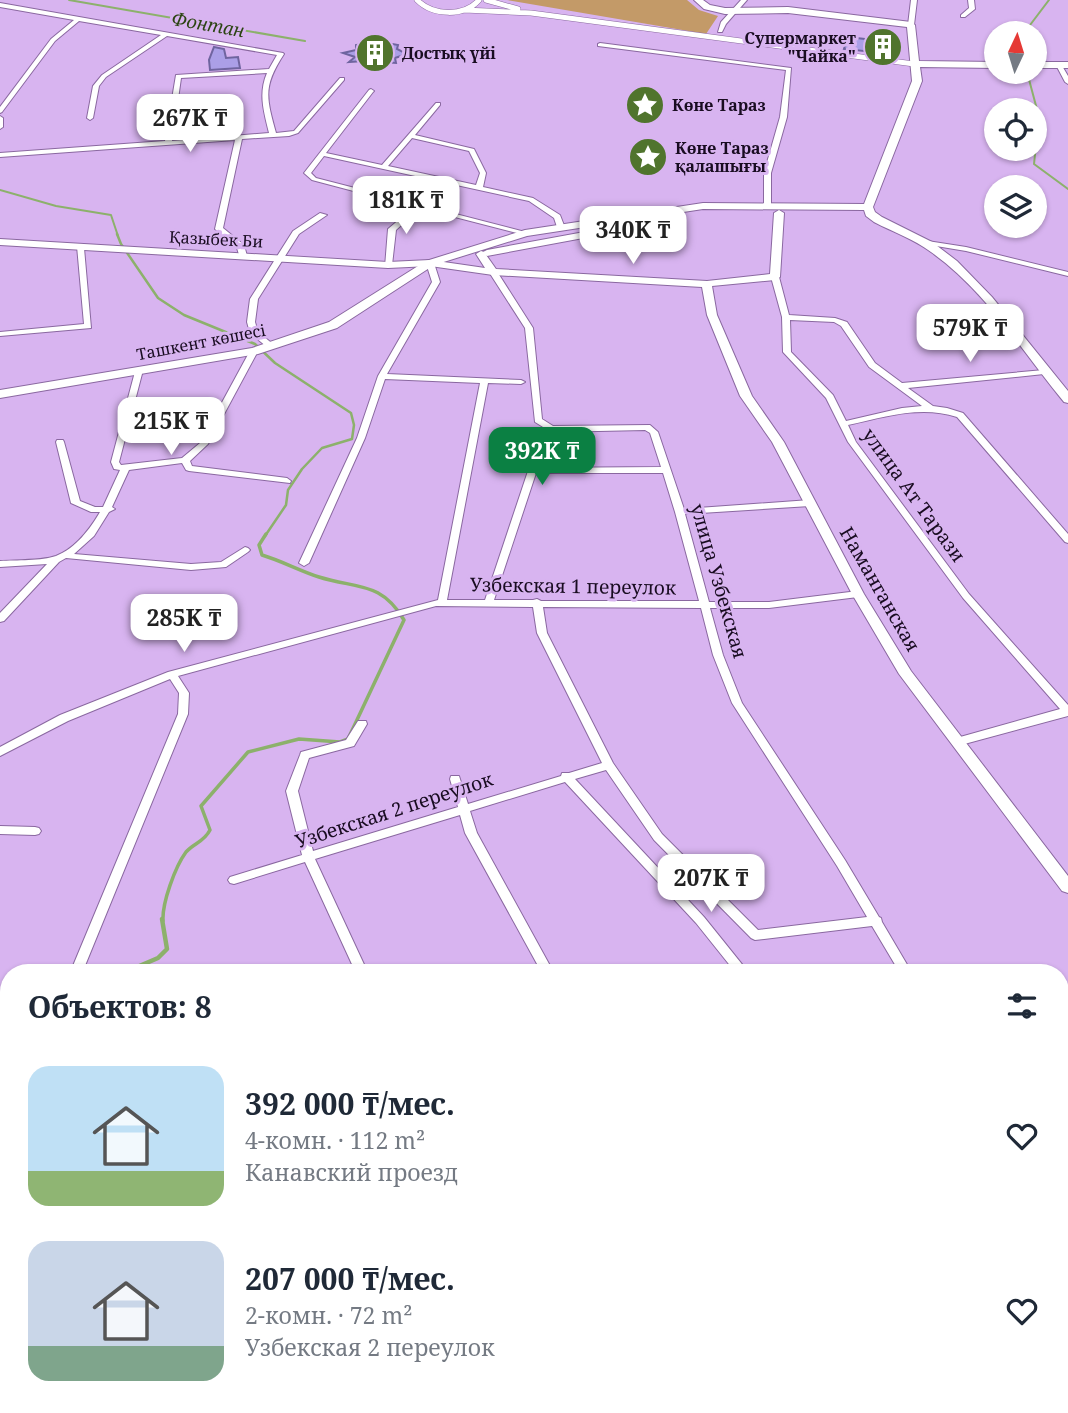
<!DOCTYPE html>
<html lang="ru">
<meta charset="utf-8">
<style>
:root{--surface:#fff;--page:#f2f2f3;--text:#1f2937;--muted:#747a83;--accent:#0b8043}
body{margin:0;font-family:"Noto Serif",serif;background:var(--page);color:var(--text);height:100vh;display:flex;flex-direction:column;font-size:26px;white-space:nowrap}
*{box-sizing:border-box;margin:0}
p{font-size:23px;color:var(--muted)}
.icon{flex:none;width:38px;height:38px;fill:none;stroke:currentColor;stroke-width:2;stroke-linecap:round;stroke-linejoin:round}
.map{position:relative;flex:1;overflow:hidden}
.details{position:absolute;left:0px;top:964px;width:1069px;height:450px;display:flex;flex-direction:column;background:var(--surface);border-radius:28px 28px 0 0;box-shadow:0 2px 5px #0004}
.details>*{flex:none}
.needle{width:46px;rotate:4deg}
.fabs{position:absolute;left:984px;top:21px;display:grid;gap:14px}
.fabs a{display:grid;place-items:center;width:63px;height:63px;border-radius:50%;background:var(--surface);box-shadow:0 2px 5px #0004;font-size:35px}
.price{position:absolute;translate:-50% -60px;padding:0 16px;border-radius:14px;background:#fff;color:#222;font-size:23px;line-height:46px;filter:drop-shadow(0 2px 4px #0008)}
.price::after{content:'';position:absolute;left:50%;top:42px;width:21px;height:16px;margin-left:-10px;background:inherit;clip-path:polygon(0 0,100% 0,50% 100%)}
.price.active{background:var(--accent);color:#fff}
ul{padding:0;list-style:none}
li{display:flex;align-items:center;gap:21px;height:175px;padding:0 28px}
li span{display:grid;place-items:center;flex:none;width:196px;height:140px;border-radius:21px;color:#555}
li>.icon{margin-inline-start:auto}
span .icon{width:84px;height:84px;fill:#fffc;stroke-width:1}
li b{font-size:30px}
h2{display:flex;justify-content:space-between;align-items:center;height:84px;padding:0 28px;font-size:30px}
.map>svg:first-child{display:block}
.built{fill:#cfa7ea}
.green{fill:#c39a68}
.lines{fill:none;stroke-linecap:round;stroke-linejoin:round}
.stream-far3{stroke:#8cb16b;stroke-width:2}
.stream-far2{stroke:#8cb16b;stroke-width:2.5}
.stream-far1{stroke:#8cb16b;stroke-width:3.5}
.stream{stroke:#8cb16b;stroke-width:4.5}
.building{fill:#ab9fe7;stroke:#6f649f;stroke-width:2}
.pedestrian-casing{stroke:#8a68a0;stroke-width:6}
.minor-casing{stroke:#8a68a0;stroke-width:2}
.tertiary-casing{stroke:#8a68a0;stroke-width:2}
.secondary-casing{stroke:#8a68a0;stroke-width:2}
.pedestrian{stroke:#fff;stroke-width:5}
.minor{fill:#fff;fill-rule:evenodd}
.tertiary{fill:#fff;fill-rule:evenodd}
.secondary{fill:#fff;fill-rule:evenodd}
.labels{text-anchor:middle;dominant-baseline:central;stroke-width:6;stroke-linejoin:round;paint-order:stroke}
.far-poi-label{font-size:16px;font-weight:bold;fill:#190c21;stroke:#d8b4f0;text-anchor:start}
.far-street-label{font-size:16px;fill:#190c21;stroke:#d8b4f0}
.far-water-label{font-size:18px;font-style:italic;fill:#2c4413;stroke:#d8b4f0}
.street-label{font-size:19px;fill:#190c21;stroke:#d8b4f0}
</style>
<div class="map">
<svg width="1068" height="1413" viewBox="0 0 1068 1413">
<rect width="100%" height="100%" fill="#d8b4f0"/>
<path class="built" d="M0 1387 9 1388V1405H137L138 1413H0Z"/>
<path class="green" d="M507 0H687L699 10 718 16 706 34Z"/>
<g class="lines">
<path class="stream-far3" d="M69 0 305 41
M1024 33 1049 0
M1027 72 1039 117 1034 164 1068 189
M0 190 56 206 111 215 118 236"/>
<path class="stream-far2" d="M117 234 121 244 158 298 184 315 255 344 275 363 351 413 354 425 352 439 322 448 302 469 288 490 286 505 265 536"/>
<path class="stream-far1" d="M163 921C162 903 175 867 186 852 194 843 204 842 210 830L201 806 248 752 299 739 340 742 348 739 404 620C381 581 357 589 319 577 300 571 282 561 262 555L259 545 266 534"/>
<path class="stream" d="M123 973 158 958 167 949 162 919
M223 1405 226 1413"/>
</g>
<path class="building" d="M848 37 882 41 896 42 893 54 844 49Z
M376 41 398 45 397 49 407 54 395 58 396 63 381 62 372 66 364 61 349 62 355 57 343 53 356 50V45Z
M214 47 224 49 226 58 238 57 240 68 210 70 209 60Z"/>
<g class="lines">
<defs>
<path id="pedestrian" d="M417 0C433 16 464 17 479 0
M486 0 518 9
M464 10 531 13 914 64"/>
<path id="minor" d="M741 0H747L726 24 722 32H718L721 22Z
M911 0H917L914 25 911 27 908 25Z
M968 0H974L975 9 965 17H961V15L969 8Z
M0 3 283 53 284 54C263 86 266 97 276 133L294 131 340 78H344V80L298 133 289 136 242 139 223 228 244 245 247 256 246 258H240L237 248 215 229 235 140 0 157V153L165 141 176 75 269 69 277 55 167 36 106 77 99 86 93 118 90 120 87 118 93 86 102 75 161 35 79 21 55 41 2 112 0 113V107L51 39 74 20 0 7ZM267 73C258 94 264 112 269 133L172 141 181 78Z
M600 43 791 68 787 117 771 173V207L764 205V173L780 117 786 70 598 46V44Z
M1059 63 1061 64 1068 76V84L1065 82 1056 65Z
M371 89 374 91 373 92 326 153 382 165 436 103H440V105L415 135 474 149 486 173 483 187 533 198 560 215 565 228 564 230H558L554 218 529 201 324 156 311 173 316 178 529 233 525 235 420 208 396 230 392 265 385 267 388 229 414 207 312 180 304 173 369 90ZM412 138 469 151 480 173 476 185 388 166Z
M0 116 3 118V127L0 129Z
M320 213 327 215 299 234 258 299 255 322 258 332 274 345 270 347H267L250 333 247 322 250 299 293 231Z
M921 240 966 247 1068 272V276L966 251 924 244H921Z
M77 246 84 248 91 328 0 336V332L84 324Z
M427 261 434 263 440 282 387 374 521 380 525 382 521 384 488 383 447 600H485L529 468 661 467 650 433 645 430 551 432 535 422 525 328 489 272 490 270H496L533 328 542 419 553 426 650 425 658 432 684 509 810 500 815 503 810 506 685 514 709 602H769L858 591 863 594 858 597 769 608H710L723 655 742 703 845 860 879 917 881 918 882 922 912 973H900L872 926 755 940 751 938 654 840 606 770 575 779 704 917 749 973H736L696 923 565 782 470 811 477 833 554 973H542L465 833 460 815 315 859 368 973H356L305 862 234 884 230 883 228 880 230 877 302 855 286 791 300 755 301 752 346 740 358 721H366L367 724 354 746 309 758 298 791 313 851 458 807 450 779 451 776H459L468 804 561 776 562 773H569L602 763 537 633 533 607 436 606 178 676 189 693 188 714 82 973H70L178 714 179 693 170 679 68 721 0 756V747L60 715 168 672 438 600 480 383 385 379 365 438 309 563 304 566 299 563 357 438 378 376 432 282 426 263ZM536 473H663L675 512 699 601H541L537 599 533 600H494ZM543 607 701 608 713 655 732 703 837 866 867 917 758 930 662 834 613 763 547 633Z
M772 275 779 277 789 315 835 318 847 322 875 363 902 383 1044 370 1048 372 1044 374 908 388 933 406 947 408 963 413 1068 534V543L1065 542 957 417C921 405 884 417 848 425L856 442 969 594 1068 705V716L957 746 953 745 952 742 953 739 1060 709 963 598 848 442 826 398 783 352 782 317 771 277ZM790 320 834 322 841 326 869 367 922 406 902 408 846 421 833 395 791 352Z
M251 349H254L258 351 208 444 190 461 192 466 287 478 291 481 290 483 189 471 186 470 182 463 129 470 112 507 115 509 109 512 94 536 74 554 191 564 221 562 245 547 248 548 250 550 248 552 226 567 191 570 66 558 59 562 4 621 0 622V613L47 564 0 567V561C16 560 42 561 56 556 76 548 90 529 100 512H91L71 503 56 442 57 440H63L64 442 80 501 95 507H103L120 470 114 469 111 462 136 368H139L143 370 119 462 121 465 182 458 200 443Z
M0 826 35 827 39 828 41 831 39 834 35 835 0 834Z
M0 1072H9V1083L0 1084Z
M1068 1136V1148L1060 1149V1137Z
M0 1239H9V1252L0 1253Z
M1060 1385 1068 1390V1410L1060 1405Z
M510 1405H526L528 1413H512Z
M734 1405H750L753 1413H737Z
M928 1405H944L947 1413H931Z"/>
<path id="tertiary" d="M779 210 784 213 780 277 775 280 712 286 717 315 752 396 784 442 864 594 911 671 1068 876V893L1062 891 899 674 852 594 772 442 740 396 707 315 702 287 493 275 430 266 388 268 0 245V239L388 262 430 260 485 268 476 254 481 251 484 252 496 269 707 281 770 274 774 213Z"/>
<path id="secondary" d="M694 0H703L710 5 725 8 788 7 911 22 915 25 919 61 996 62V68L920 67 922 81 873 207 875 212 882 217 932 242 957 261 992 297 1068 391V403L1064 402C1022 351 985 290 931 252 914 239 893 232 874 222L866 216 864 210 703 209 527 236 434 265 337 328 258 354 0 398V390L252 348 329 322 426 261 525 230 703 203 864 204 912 81 907 27 788 13 725 14 704 9Z
M1034 62H1068V68H1034Z
M617 226 621 227V231L487 256 481 253 487 250Z"/>
</defs>
<use href="#pedestrian" class="pedestrian-casing"/>
<use href="#minor" class="minor-casing"/>
<use href="#tertiary" class="tertiary-casing"/>
<use href="#secondary" class="secondary-casing"/>
<use href="#pedestrian" class="pedestrian"/>
<use href="#minor" class="minor"/>
<use href="#tertiary" class="tertiary"/>
<use href="#secondary" class="secondary"/>
</g>
<defs>
<symbol id="building-disc" viewBox="-11 -11 22 22"><circle r="9.5" fill="#50742d" stroke="#d8b4f0"/><path d="M-4-6H4V6H1V3H-1V6H-4ZM-2.5-4.3h1.7v1.8h-1.7ZM.8-4.3h1.7v1.8H.8ZM-2.5-1h1.7V.8h-1.7ZM.8-1h1.7V.8H.8Z" fill="#fff"/></symbol>
<symbol id="sight-disc" viewBox="-11 -11 22 22"><circle r="9.5" fill="#50742d" stroke="#d8b4f0"/><path d="M0-6L1.8-2.2L6-1.7L2.9 1.2L3.7 5.4L0 3.3L-3.7 5.4L-2.9 1.2L-6-1.7L-1.8-2.2Z" fill="#fff"/></symbol>
</defs>
<g fill-rule="evenodd">
<use href="#building-disc" x="861" y="25" width="44" height="44"/>
<use href="#building-disc" x="353" y="31" width="44" height="44"/>
<use href="#sight-disc" x="623" y="83" width="44" height="44"/>
<use href="#sight-disc" x="626" y="135" width="44" height="44"/>
</g>
<g class="labels">
<g class="far-poi-label">
<text x="856" y="38" text-anchor="end">Супермаркет<tspan x="856" dy="18">"Чайка"</tspan></text>
<text x="402" y="53">Достық үйі</text>
<text x="672" y="105">Көне Тараз</text>
<text x="675" y="148">Көне Тараз<tspan x="675" dy="18">қалашығы</tspan></text>
</g>
<g class="far-street-label">
<text transform="translate(216 239) rotate(3)">Қазыбек Би</text>
<text transform="translate(201 342) rotate(-11)">Ташкент көшесі</text>
</g>
<g class="far-water-label">
<text transform="translate(208 24) rotate(10)">Фонтан</text>
</g>
<g class="street-label">
<text transform="translate(914 495) rotate(54)">улица Ат Тарази</text>
<text transform="translate(719 581) rotate(74)">улица Узбекская</text>
<text transform="translate(573 586) rotate(1)">Узбекская 1 переулок</text>
<text transform="translate(880 589) rotate(60)">Наманганская</text>
<text transform="translate(394 810) rotate(-18)">Узбекская 2 переулок</text>
</g>
</g>
</svg>
<div class="fabs">
<a><svg class="needle" viewBox="-14 -14 28 28"><path d="M0-13l5 13h-10z" fill="#e53935"/><path d="M0 13l5-13h-10z" fill="#747a83"/></svg></a>
<a><svg class="icon" aria-label="locate" viewBox="0 0 24 24"><circle cx="12" cy="12" r="6"/><path d="M12 2v4M12 18v4M2 12h4M18 12h4"/></svg></a>
<a><svg class="icon" aria-label="layers" viewBox="0 0 24 24"><path d="M12 4l9 5-9 5-9-5zM3 14l9 5 9-5"/></svg></a>
</div>
<b class="price" style="left:190px;top:154px">267K ₸</b>
<b class="price" style="left:406px;top:236px">181K ₸</b>
<b class="price" style="left:633px;top:266px">340K ₸</b>
<b class="price" style="left:970px;top:364px">579K ₸</b>
<b class="price" style="left:171px;top:457px">215K ₸</b>
<b class="price active" style="left:542px;top:487px">392K ₸</b>
<b class="price" style="left:184px;top:654px">285K ₸</b>
<b class="price" style="left:711px;top:914px">207K ₸</b>
<section class="details">
<h2>Объектов: 8<svg class="icon" aria-label="filters" viewBox="0 0 24 24"><path d="M4 7h16M4 17h16"/><circle cx="9" cy="7" r="2"/><circle cx="15" cy="17" r="2"/></svg></h2>
<ul>
<li><span style="background:linear-gradient(#bfe0f5 75%,#8fb573 0)"><svg class="icon" aria-label="home" viewBox="0 0 24 24"><path d="M3 11l9-7 9 7M6 9v11h12V9"/></svg></span><div><b>392 000 ₸/мес.</b><p>4-комн. · 112 m²</p><p>Канавский проезд</p></div><svg class="icon" aria-label="heart" viewBox="0 0 24 24"><path d="M12 20l-8-8c-3-5 5-10 8-4 3-6 11-1 8 4z"/></svg></li>
<li><span style="background:linear-gradient(#c9d6e8 75%,#7fa58c 0)"><svg class="icon" aria-label="home" viewBox="0 0 24 24"><path d="M3 11l9-7 9 7M6 9v11h12V9"/></svg></span><div><b>207 000 ₸/мес.</b><p>2-комн. · 72 m²</p><p>Узбекская 2 переулок</p></div><svg class="icon" aria-label="heart" viewBox="0 0 24 24"><path d="M12 20l-8-8c-3-5 5-10 8-4 3-6 11-1 8 4z"/></svg></li>
</ul>
</section>
</div>
